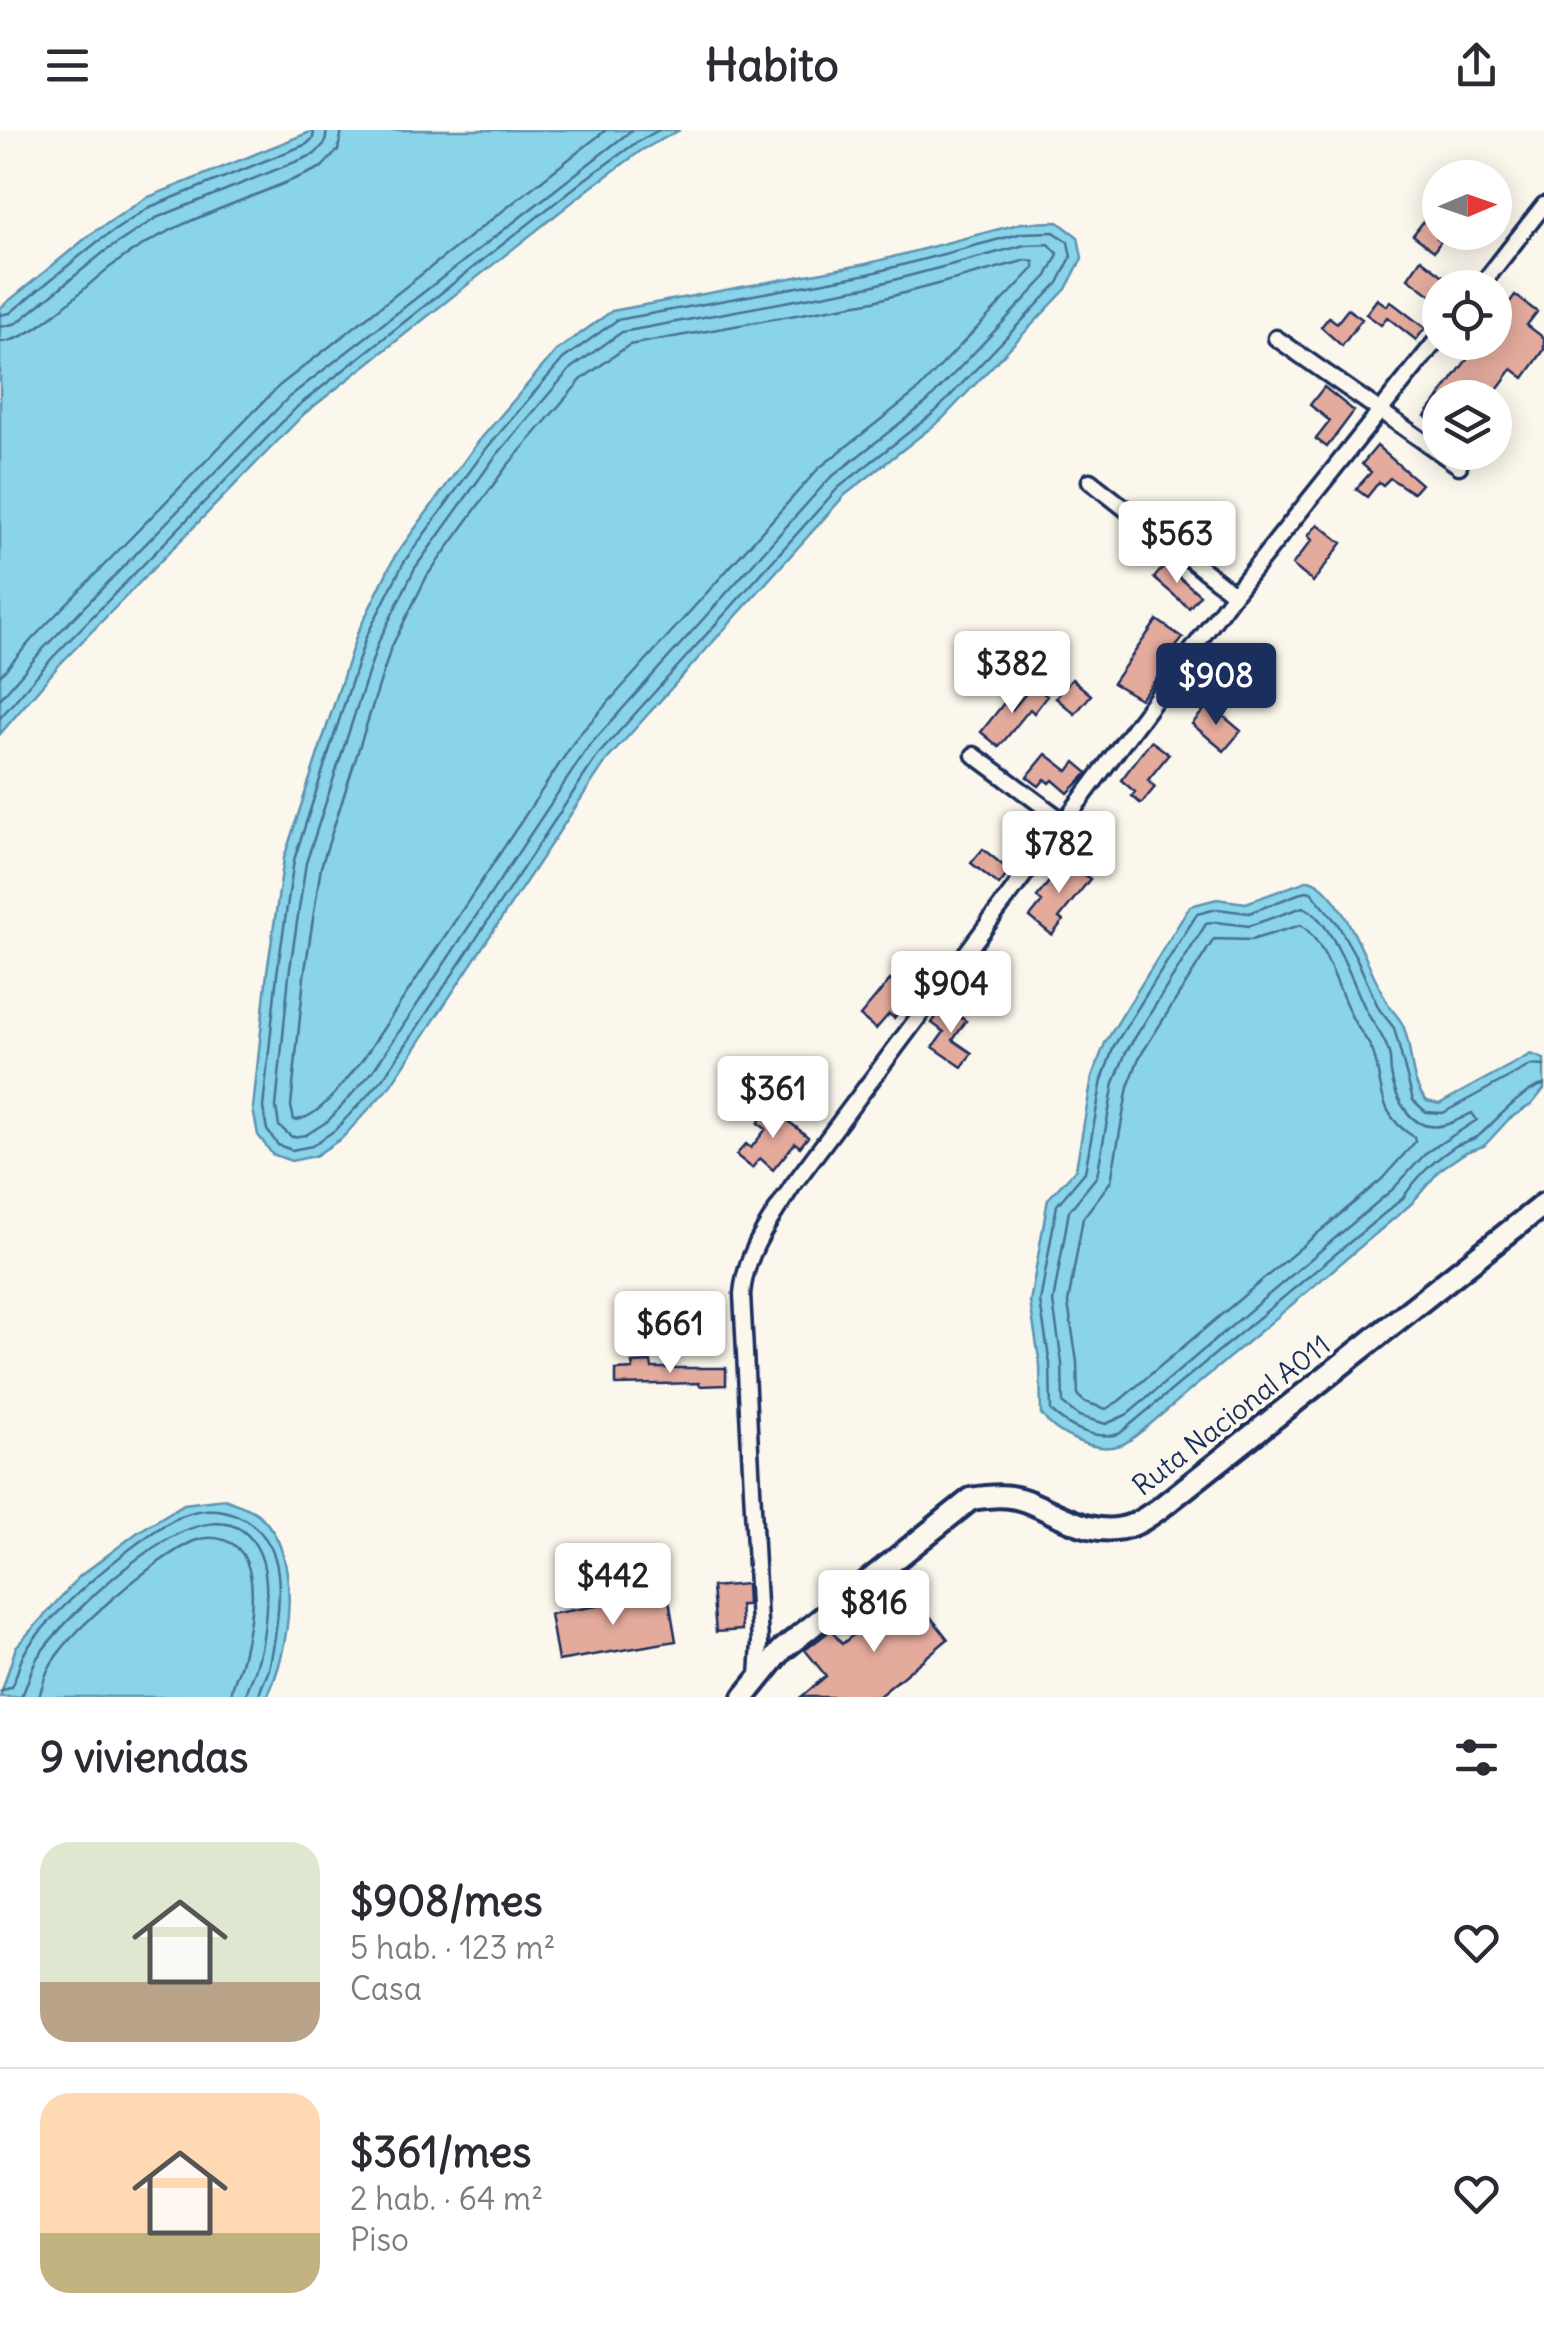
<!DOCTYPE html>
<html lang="es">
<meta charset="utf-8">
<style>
:root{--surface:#fff;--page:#f2f2f3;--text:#2b2b33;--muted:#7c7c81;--line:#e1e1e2;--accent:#1b2f5e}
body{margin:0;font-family:Delius,sans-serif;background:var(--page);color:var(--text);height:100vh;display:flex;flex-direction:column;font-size:38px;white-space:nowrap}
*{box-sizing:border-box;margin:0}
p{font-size:32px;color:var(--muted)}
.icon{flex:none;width:55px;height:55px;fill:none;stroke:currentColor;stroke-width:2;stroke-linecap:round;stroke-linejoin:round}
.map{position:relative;height:1567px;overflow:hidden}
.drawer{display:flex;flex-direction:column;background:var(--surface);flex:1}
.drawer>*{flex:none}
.needle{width:65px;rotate:88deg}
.controls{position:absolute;left:1422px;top:30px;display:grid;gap:20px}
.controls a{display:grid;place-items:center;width:90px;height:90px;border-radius:50%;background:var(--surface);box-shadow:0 5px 25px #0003;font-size:50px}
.price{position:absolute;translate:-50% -85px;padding:0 22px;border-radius:10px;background:#fff;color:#222;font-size:32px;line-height:65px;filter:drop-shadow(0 2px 5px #0008)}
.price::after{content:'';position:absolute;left:50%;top:60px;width:30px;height:22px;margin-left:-15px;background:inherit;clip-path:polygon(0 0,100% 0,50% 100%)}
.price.active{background:var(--accent);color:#fff}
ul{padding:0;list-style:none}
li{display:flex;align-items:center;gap:30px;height:250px;padding:0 40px}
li+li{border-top:2px solid var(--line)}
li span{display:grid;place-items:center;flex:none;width:280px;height:200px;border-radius:30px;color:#555}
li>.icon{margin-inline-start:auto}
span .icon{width:120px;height:120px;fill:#fffc;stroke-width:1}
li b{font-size:42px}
h2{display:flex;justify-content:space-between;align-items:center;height:120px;padding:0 40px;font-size:42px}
header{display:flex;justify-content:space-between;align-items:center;height:130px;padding:0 40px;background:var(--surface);font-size:45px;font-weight:700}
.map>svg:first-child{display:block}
.water{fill:#89d4e9;stroke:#5d92b1;stroke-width:2.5}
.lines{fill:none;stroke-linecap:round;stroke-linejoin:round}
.shore{stroke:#477196;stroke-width:2.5}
.building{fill:#e4ab9d;stroke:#1b2f5e;stroke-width:2.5}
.street-casing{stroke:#1b2f5e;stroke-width:21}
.primary-casing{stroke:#1b2f5e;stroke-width:28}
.street{stroke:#fbf7ec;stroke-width:14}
.primary{stroke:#fbf7ec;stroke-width:20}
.labels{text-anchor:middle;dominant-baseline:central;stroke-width:8;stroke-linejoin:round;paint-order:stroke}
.street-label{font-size:28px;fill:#1b2f5e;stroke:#fbf7ec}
</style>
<header><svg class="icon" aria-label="menu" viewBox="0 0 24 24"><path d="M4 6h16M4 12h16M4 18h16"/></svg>Habito<svg class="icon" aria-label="share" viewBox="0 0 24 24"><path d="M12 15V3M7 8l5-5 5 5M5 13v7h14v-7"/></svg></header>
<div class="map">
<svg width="1544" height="1567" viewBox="0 0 1544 1567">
<rect width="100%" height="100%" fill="#fbf7ec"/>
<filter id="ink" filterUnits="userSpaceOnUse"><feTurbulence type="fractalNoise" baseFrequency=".01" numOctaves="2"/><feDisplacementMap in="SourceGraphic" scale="20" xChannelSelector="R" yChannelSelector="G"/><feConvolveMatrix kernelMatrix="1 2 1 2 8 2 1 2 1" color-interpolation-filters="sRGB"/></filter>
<g filter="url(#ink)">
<path class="water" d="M315 0H680L642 20 590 58 304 284 60 534 0 604V178L91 104 146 68Z
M1058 92 1078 107 1082 128 1066 159 942 289 845 365 606 631 391 955 342 1008 315 1026 291 1031 272 1024 258 1005 253 979 267 842 284 728 357 504 395 426 478 312 556 221 612 181 866 134 1022 93Z
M1309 750C1343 759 1370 844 1387 872 1392 882 1401 888 1404 898 1413 921 1409 953 1427 971L1439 974 1531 924 1544 929V959L1532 974 1509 989 1484 1016 1466 1022 1441 1039 1411 1074 1142 1301C1135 1306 1128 1312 1121 1315 1095 1324 1056 1305 1041 1284L1040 1235 1030 1172 1048 1069 1076 1039 1092 947 1105 913 1190 776 1217 769 1246 773Z
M224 1369C235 1374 252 1378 260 1386 304 1425 290 1520 267 1567H0L16 1517 80 1446 138 1402 184 1374Z"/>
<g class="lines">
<path class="shore" d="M1054 102 1068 112 1071 127 1058 153 936 281 838 358 598 625 383 949 335 1000 312 1016 292 1020 278 1015 267 1000 263 978 277 844 294 730 366 507 404 432 486 319 563 229 617 190 868 144 1023 103Z
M1049 114 1058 124 1047 146 927 272 829 349 589 616 373 941 328 991 306 1005 292 1007 279 996 276 977 289 845 306 733 378 513 415 438 495 327 571 238 622 202 871 156 1025 115Z
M1027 130 1034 132V138L917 261 819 338 578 606 361 932C345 950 319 990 294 990L291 976 304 847 321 737 391 518 427 446 507 336 582 249 629 215 874 171Z
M0 185 10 183 97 112 150 77 307 14 313 8 314 0
M0 197 17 193 104 122 156 88 315 24 325 13 327 0
M0 212C36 211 83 156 113 135 176 88 252 70 322 37L338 20 342 0
M0 546 33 508 279 256 606 0
M0 569 44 518 289 267 632 0
M0 588 53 527 298 276 584 50 637 12 659 0
M1303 777C1332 789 1352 852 1366 880 1373 895 1383 904 1388 920 1391 927 1390 935 1391 943 1395 969 1412 1004 1444 995 1454 993 1463 987 1472 983L1477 990 1427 1022 1393 1059 1128 1284 1106 1294 1079 1286 1063 1274 1062 1233 1053 1172 1069 1081 1097 1046 1114 953 1126 922 1206 794 1216 792 1249 796Z
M1301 795C1327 813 1339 864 1354 891 1361 904 1370 911 1374 925 1384 960 1377 984 1414 1007L1415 1012 1382 1049 1119 1271 1106 1279 1085 1272 1078 1266 1077 1232 1068 1173 1083 1088 1111 1051 1128 957 1139 928 1214 809 1251 810Z
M1544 936 1531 935 1443 983 1426 982 1413 970 1394 898 1379 879 1356 827 1337 793 1311 762 1306 761 1249 783 1217 779 1197 784 1114 916 1102 950 1085 1042 1057 1075 1040 1172 1050 1234 1051 1281C1069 1298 1095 1310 1119 1304L1403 1068C1416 1048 1433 1031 1454 1017 1463 1011 1474 1011 1482 1003 1496 990 1526 957 1544 955
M0 1562 12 1557C17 1546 19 1532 25 1522 48 1484 147 1397 187 1384 220 1372 256 1387 271 1418 286 1448 276 1506 269 1539 266 1549 260 1557 259 1567
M21 1567C29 1554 30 1537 39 1525 69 1483 220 1328 260 1424 272 1452 265 1510 256 1538 253 1549 247 1556 246 1567
M39 1567C42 1558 44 1547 49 1538 67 1502 157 1427 194 1411 214 1403 238 1410 246 1431 258 1459 249 1501 242 1530 239 1543 232 1553 231 1567"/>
</g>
<path class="building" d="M1440 70V105L1437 108 1441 111 1434 121 1413 105Z
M1421 129 1459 158H1440V172L1408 148Z
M1515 165 1537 182 1527 195 1544 208V220L1524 248 1512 239 1495 262 1484 253 1473 268H1440V297L1425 286 1480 212H1495V192Z
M1377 169 1387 176 1390 171 1425 198 1416 210 1387 187 1381 195 1366 184Z
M1348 179 1362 189 1342 216 1321 197 1329 187 1337 193Z
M1324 257 1354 281 1327 317 1316 309 1330 291 1310 275Z
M1377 316 1421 354 1413 363 1390 348 1383 355 1379 352 1367 367 1356 359 1371 342 1362 334Z
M1318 394 1342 413 1313 452 1292 435 1312 410 1308 406Z
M1165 435 1200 465 1189 478 1154 448Z
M1157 490 1183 508 1167 528 1171 531 1140 569 1113 553Z
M1072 549 1091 565 1075 584 1056 568Z
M1033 555 1047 566 1034 583 1030 579 999 617 981 602 1004 573 1012 580Z
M1209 574 1241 601 1224 621 1192 594Z
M1151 611 1169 624 1148 650 1155 657 1141 674 1132 666 1135 662 1121 650Z
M1046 624 1068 641 1075 632 1088 643 1068 663 1053 650 1050 653 1045 649 1039 656 1027 647Z
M983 719 1010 741 999 755 971 733Z
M1066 730 1090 749 1059 788 1063 791 1052 805 1030 787 1042 772 1037 767Z
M890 850 911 867 894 888 889 884 876 899 860 886Z
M944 875 966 891 953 910 972 923 962 937 933 917 944 902 932 893Z
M771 977 808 1007 800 1017 795 1013 773 1040 760 1028 752 1038 736 1025 746 1014 751 1018 766 999 758 993Z
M651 1232 652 1238H726V1255L700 1256 699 1253 616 1255V1240L633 1239 632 1233Z
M746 1454 747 1475H740L742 1500 716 1502 712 1457Z
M668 1464 676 1511 558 1531 550 1484Z
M918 1471 948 1509 878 1567H801L826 1546 805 1520 831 1500 842 1514 879 1484 888 1495Z"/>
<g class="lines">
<defs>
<path id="street" d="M1479 158 1544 75
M1276 208 1459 336
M1090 351 1234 464
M974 625 1063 691
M758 1548 760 1513 742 1164C746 1121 770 1091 793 1055L1234 464 1440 206"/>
<path id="primary" d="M744 1567 782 1520 971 1369C990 1366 1008 1364 1026 1371 1060 1384 1094 1410 1132 1395 1141 1392 1151 1384 1159 1379L1544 1074"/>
</defs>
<use href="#street" class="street-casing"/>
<use href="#primary" class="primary-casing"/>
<use href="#street" class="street"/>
<use href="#primary" class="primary"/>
</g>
</g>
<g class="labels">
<g class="street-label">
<text transform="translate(1231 1285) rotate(-38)">Ruta Nacional A011</text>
</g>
</g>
</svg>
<div class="controls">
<a><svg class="needle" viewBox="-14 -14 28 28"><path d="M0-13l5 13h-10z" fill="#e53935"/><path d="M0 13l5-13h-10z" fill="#7c7c81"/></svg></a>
<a><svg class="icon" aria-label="locate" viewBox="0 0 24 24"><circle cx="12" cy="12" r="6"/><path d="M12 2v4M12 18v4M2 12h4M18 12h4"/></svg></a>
<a><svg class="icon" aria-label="layers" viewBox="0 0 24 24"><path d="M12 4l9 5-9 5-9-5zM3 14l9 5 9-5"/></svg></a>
</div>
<b class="price" style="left:1177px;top:456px">$563</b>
<b class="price" style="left:1012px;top:586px">$382</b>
<b class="price active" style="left:1216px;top:598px">$908</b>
<b class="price" style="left:1059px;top:766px">$782</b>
<b class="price" style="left:951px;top:906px">$904</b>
<b class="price" style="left:773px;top:1011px">$361</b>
<b class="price" style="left:670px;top:1246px">$661</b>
<b class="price" style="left:613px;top:1498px">$442</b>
<b class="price" style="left:874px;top:1525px">$816</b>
</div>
<section class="drawer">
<h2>9 viviendas<svg class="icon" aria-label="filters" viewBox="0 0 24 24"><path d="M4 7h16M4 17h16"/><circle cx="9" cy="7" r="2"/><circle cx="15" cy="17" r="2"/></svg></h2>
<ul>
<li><span style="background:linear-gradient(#dfe7d0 70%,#b9a48a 0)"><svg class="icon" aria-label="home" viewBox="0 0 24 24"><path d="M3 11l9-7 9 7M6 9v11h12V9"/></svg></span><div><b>$908/mes</b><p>5 hab. · 123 m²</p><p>Casa</p></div><svg class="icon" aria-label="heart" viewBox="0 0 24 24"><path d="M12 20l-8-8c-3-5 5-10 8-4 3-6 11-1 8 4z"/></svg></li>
<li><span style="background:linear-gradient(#ffd9b3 70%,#c2b280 0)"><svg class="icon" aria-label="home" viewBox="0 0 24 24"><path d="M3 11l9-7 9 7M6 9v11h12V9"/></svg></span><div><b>$361/mes</b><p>2 hab. · 64 m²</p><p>Piso</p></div><svg class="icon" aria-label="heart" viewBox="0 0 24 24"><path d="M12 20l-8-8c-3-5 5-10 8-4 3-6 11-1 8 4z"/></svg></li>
</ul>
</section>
